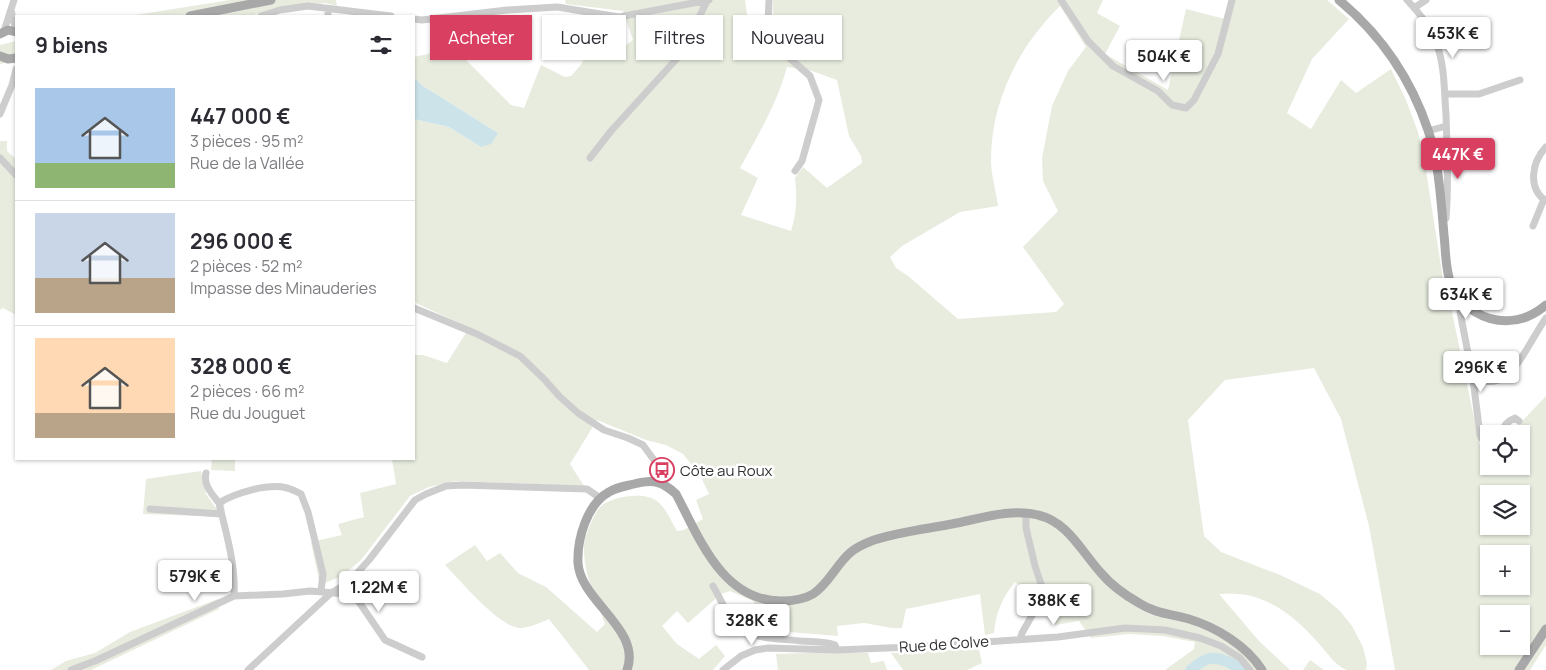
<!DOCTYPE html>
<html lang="fr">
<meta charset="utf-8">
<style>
:root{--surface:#fff;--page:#f7f7f7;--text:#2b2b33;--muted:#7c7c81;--line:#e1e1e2;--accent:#d93f61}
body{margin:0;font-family:Manrope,sans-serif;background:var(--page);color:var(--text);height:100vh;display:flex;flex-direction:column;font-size:19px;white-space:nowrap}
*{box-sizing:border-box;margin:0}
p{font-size:16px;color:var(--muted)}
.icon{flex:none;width:28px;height:28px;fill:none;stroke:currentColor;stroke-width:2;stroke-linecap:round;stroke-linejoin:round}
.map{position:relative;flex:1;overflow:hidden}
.details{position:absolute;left:15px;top:15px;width:400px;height:445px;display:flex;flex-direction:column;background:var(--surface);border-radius:0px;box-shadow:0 1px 4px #0004}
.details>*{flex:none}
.hud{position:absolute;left:430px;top:15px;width:475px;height:45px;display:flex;gap:10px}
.tools{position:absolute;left:1480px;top:425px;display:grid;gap:10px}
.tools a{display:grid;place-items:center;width:50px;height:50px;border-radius:0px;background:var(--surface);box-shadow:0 1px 4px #0004;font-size:25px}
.price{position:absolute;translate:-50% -42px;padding:0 11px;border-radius:5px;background:#fff;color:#222;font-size:16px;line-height:32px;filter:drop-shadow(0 1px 2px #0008)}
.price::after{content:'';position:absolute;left:50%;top:30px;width:15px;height:11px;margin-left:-8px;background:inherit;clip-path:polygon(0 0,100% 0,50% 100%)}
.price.selected{background:var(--accent);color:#fff}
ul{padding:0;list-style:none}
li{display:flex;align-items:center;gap:15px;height:125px;padding:0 20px}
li+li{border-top:1px solid var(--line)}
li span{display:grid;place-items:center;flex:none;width:140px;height:100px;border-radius:0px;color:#555}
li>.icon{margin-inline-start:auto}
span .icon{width:60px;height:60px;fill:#fffc;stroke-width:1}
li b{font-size:21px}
h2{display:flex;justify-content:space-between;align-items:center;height:60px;padding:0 20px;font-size:21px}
.chip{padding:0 18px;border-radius:0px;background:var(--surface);box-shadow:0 1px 4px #0004;font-size:18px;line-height:45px}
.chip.selected{background:var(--accent);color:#fff}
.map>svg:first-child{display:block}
.green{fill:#e7ecdf;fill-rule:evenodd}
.water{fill:#cce3ea}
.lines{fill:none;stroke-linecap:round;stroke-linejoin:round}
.river{stroke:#cce3ea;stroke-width:11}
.minor{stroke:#cdcdcd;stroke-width:7}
.major{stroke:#a8a8a8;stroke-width:9}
.labels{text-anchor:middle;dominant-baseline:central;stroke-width:5;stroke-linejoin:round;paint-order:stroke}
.poi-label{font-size:15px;fill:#303030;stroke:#fff;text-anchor:start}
.street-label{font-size:15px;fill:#303030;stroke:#fff}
</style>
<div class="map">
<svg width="1546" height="670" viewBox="0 0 1546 670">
<rect width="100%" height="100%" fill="#fff"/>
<path class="green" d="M230 0H336L337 6 325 3 277 9 249 16H129Z
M565 0H745L749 28 773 19V0H1103L1097 13 1120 26 1105 54 1168 90 1186 9 1225 19 1229 0H1327L1349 19 1312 59 1287 113 1311 129 1341 80 1356 93 1391 69 1406 100 1418 132 1424 158 1443 279 1452 312 1483 461 1489 456V466H1521V434H1510L1546 396V645L1530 670H1395L1369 526 1341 419 1314 368 1225 380 1188 420 1204 536 1221 552 1280 575 1320 594 1340 611 1352 626 1363 647 1367 663 1366 670C1360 670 1352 670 1347 670 1337 667 1328 654 1321 646 1294 615 1263 589 1219 594L1259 641 1290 670H1165L1194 649 1195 642 1162 636 1129 634 1091 638 1079 621 1055 625 1037 600 1015 582C1002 598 996 612 994 633L985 635 980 594 906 609 902 628H892L864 623 837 626 838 636 790 632 787 612 761 614 753 601 730 591 721 594 688 623 677 611 662 626 677 644 699 659 716 645 725 656 713 670H589L549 619C543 622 526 629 519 628 498 626 460 580 445 565L475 545 487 561 500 553 518 573 546 587 597 632 605 624C596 598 583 574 584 546 584 537 594 514 600 507 612 496 646 491 658 502 666 508 672 523 677 531L684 530 703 519 696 500 709 494 700 475 683 454 666 445 646 440 597 420 570 464 584 486 456 481 429 487 410 496 361 560 342 576 320 585 311 542 342 535 338 524 364 517 360 493 396 484 392 459H414V355H423L447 363 469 328 414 302V119L449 127 481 147 498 133 423 86 414 78V57L459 47 462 56 511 105 524 108 541 65 565 77 571 76 580 66 591 47 619 50 633 40 623 11 566 4ZM1060 6 1086 47 1068 71 1052 106 1042 158 1043 181 1058 211 1023 247 1064 304 1056 312 958 319 908 276 896 268 890 257 902 246 960 212 998 206C996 191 991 175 991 160 991 101 1019 46 1060 6ZM787 67 812 71 837 80 849 136 861 156 862 163 827 188 803 167 795 178C797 197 797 212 791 231L741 215 758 178 740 168C758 135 777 104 787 67ZM1489 494H1521V526H1489ZM1489 554H1521V586H1489ZM1489 614H1521V646H1489Z
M16 41V61L0 64V45Z
M0 141H7V151L16 159V315L3 308 0 310Z
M212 459H235V471L211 470Z
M201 471 206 494 215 507 224 503 225 517 143 514 146 479Z
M218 599 219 609 91 670H51L66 661 95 653 130 632Z
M979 649 982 663 967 670H903L891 653Z
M840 652 868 653 871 663 884 661 887 670H778L776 654Z
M1310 660 1324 670H1303Z"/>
<path class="water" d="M414 78 423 86 498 133 491 144 481 147 449 127 414 119Z"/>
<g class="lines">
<path class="river" d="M1191 670C1195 667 1200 662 1205 660 1217 655 1231 662 1240 670"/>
<path class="minor" d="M769 0 768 26 786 55 810 76 819 100 802 161 795 171
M1061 0 1088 41 1113 66 1158 91 1172 105 1186 108 1194 100 1218 54 1232 0
M1407 0C1419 13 1431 27 1437 45 1445 67 1444 91 1446 114 1447 148 1449 183 1446 218
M1414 8 1426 0
M328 9V16
M11 10 16 31
M261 16 280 10 308 6 391 16
M414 19 422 20 507 10 557 7 619 17 709 0
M1428 25 1487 22
M4 31 14 0
M1445 94H1479L1520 80
M0 114 12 85 16 69
M1428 131 1446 126
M1546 147C1532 162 1527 188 1546 201
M0 158 16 175
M590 158 611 131 681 54 707 1
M1533 226 1544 199
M1463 304 1460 312 1473 379C1483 382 1496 383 1505 377 1518 369 1535 333 1546 318
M414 308 477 334 520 356 544 379 560 397 578 413 604 430 628 438 643 445 654 460 659 469V482
M1473 379 1480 435 1482 439 1489 442
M1500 434C1504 426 1507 421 1515 418L1519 421
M206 473C203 485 212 494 219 503
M150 509 221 514
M713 586C721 599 728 619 740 629 754 639 784 639 801 641 813 642 824 641 835 645L837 650
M234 596C236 565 226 533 219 503 235 493 268 483 287 488 292 489 297 492 301 494L308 512 323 574 321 591
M1020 639 1022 633 1042 598V587L1035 566 1026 528V513
M71 670 95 661 234 596 283 594 310 591 346 594 357 599 385 640 422 657
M248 670 331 593 348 583 369 560 415 500 426 494 446 486 462 485 587 489 600 498
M723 670 741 656 755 650 768 648 837 650 912 647 1058 637 1125 628 1165 630 1200 638 1221 646 1240 658 1250 670"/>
<path class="major" d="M1339 0C1380 34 1411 79 1428 130 1439 163 1441 201 1444 235 1446 252 1445 269 1451 284 1459 303 1477 317 1497 320 1516 323 1532 317 1546 305
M190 16 271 0
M0 34 8 30 16 32
M0 56 8 59 16 58
M627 670C642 629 580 601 578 563 577 539 587 504 609 492 617 487 626 486 634 484 653 479 662 481 676 494 699 537 722 601 781 601 792 601 803 600 813 594 829 584 837 563 851 552 858 546 866 543 874 540 899 532 926 529 952 524 979 519 1011 508 1038 515 1068 522 1081 551 1101 573 1111 585 1125 595 1139 603 1154 613 1171 614 1189 619 1216 627 1247 646 1262 670
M1519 670 1546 629"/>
</g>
<defs>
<symbol id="bus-ring" viewBox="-11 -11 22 22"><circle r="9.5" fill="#fff" stroke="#d93f61" stroke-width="1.5"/><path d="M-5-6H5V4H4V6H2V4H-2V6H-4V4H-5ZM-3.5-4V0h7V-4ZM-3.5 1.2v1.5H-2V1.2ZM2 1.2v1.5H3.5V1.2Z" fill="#d93f61"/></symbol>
</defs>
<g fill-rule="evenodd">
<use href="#bus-ring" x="648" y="456" width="28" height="28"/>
</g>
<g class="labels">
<g class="poi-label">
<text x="680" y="470">Côte au Roux</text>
</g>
<g class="street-label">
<text transform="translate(944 644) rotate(-4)">Rue de Colve</text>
</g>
</g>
</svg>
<div class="tools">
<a><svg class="icon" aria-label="locate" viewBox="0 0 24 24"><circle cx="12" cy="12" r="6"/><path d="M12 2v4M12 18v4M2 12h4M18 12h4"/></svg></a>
<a><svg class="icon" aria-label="layers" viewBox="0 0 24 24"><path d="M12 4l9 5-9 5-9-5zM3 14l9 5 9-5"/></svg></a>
<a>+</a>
<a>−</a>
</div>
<b class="price" style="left:1453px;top:59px">453K €</b>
<b class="price" style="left:1164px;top:82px">504K €</b>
<b class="price selected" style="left:1458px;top:180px">447K €</b>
<b class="price" style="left:1466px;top:320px">634K €</b>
<b class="price" style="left:1481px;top:393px">296K €</b>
<b class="price" style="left:195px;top:602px">579K €</b>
<b class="price" style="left:379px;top:613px">1.22M €</b>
<b class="price" style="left:1054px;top:626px">388K €</b>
<b class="price" style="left:752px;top:646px">328K €</b>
<div class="hud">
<a class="chip selected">Acheter</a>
<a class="chip">Louer</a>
<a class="chip">Filtres</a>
<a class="chip">Nouveau</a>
</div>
<section class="details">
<h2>9 biens<svg class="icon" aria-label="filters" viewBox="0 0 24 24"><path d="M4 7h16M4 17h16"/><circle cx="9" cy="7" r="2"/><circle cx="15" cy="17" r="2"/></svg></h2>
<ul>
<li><span style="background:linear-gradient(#a9c7e8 75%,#8fb573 0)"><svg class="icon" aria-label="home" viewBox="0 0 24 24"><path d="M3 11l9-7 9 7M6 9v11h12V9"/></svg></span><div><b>447 000 €</b><p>3 pièces · 95 m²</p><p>Rue de la Vallée</p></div></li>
<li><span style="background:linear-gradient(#c9d6e8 65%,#b9a48a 0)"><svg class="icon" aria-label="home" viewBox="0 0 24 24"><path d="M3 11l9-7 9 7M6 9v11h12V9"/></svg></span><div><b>296 000 €</b><p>2 pièces · 52 m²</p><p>Impasse des Minauderies</p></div></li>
<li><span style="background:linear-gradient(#ffd9b3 75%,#b9a48a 0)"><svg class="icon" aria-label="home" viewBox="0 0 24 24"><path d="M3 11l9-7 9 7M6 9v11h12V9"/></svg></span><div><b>328 000 €</b><p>2 pièces · 66 m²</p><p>Rue du Jouguet</p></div></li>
</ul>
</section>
</div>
